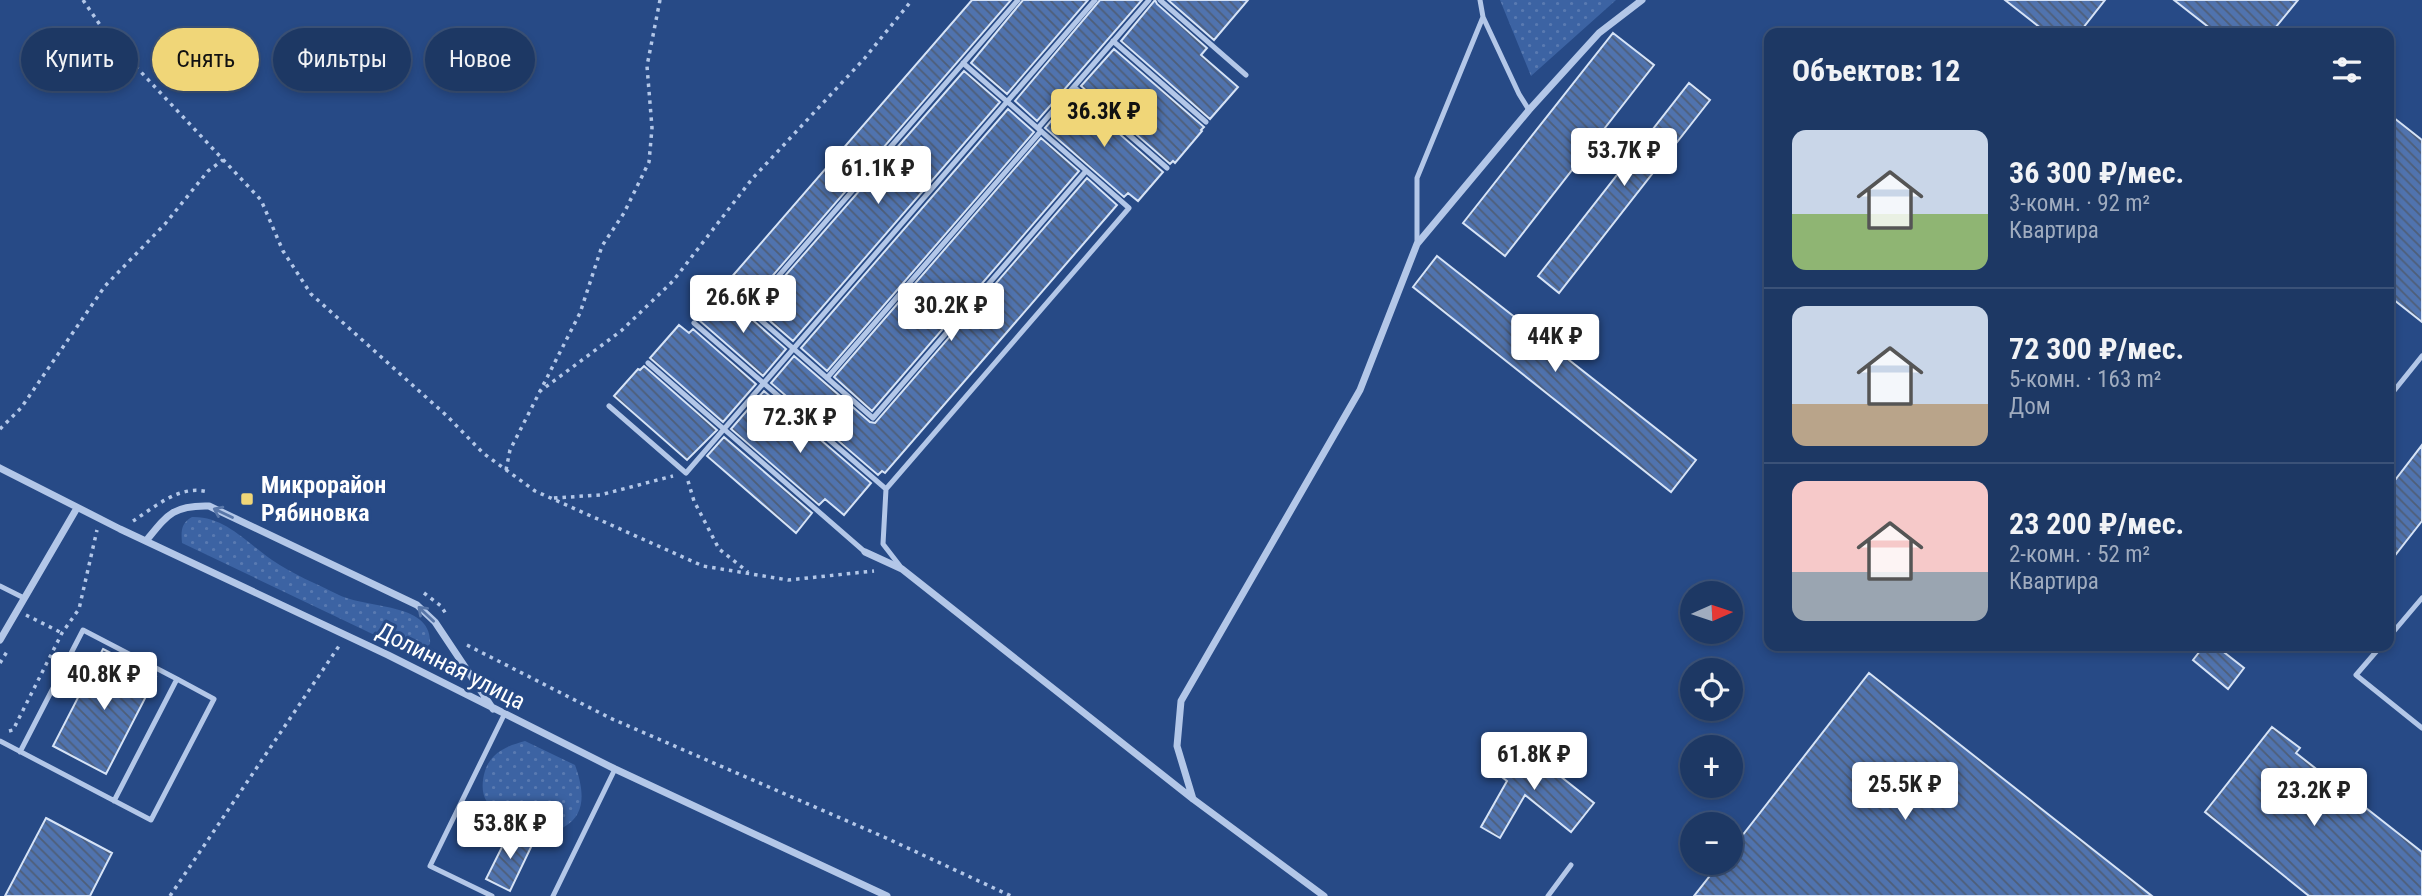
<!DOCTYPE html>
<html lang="ru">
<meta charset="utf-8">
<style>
:root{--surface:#1d3864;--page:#253f6a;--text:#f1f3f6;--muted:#a0acbf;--line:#3b5278;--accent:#f0d678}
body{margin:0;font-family:"Roboto Condensed",sans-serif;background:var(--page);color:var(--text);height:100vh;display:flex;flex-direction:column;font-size:26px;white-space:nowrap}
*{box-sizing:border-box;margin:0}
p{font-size:23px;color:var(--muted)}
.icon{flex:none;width:38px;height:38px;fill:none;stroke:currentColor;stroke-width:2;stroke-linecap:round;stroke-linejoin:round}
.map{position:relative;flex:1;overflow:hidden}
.panel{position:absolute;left:1764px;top:28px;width:630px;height:623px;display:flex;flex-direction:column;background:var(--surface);border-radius:14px;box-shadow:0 4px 10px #0003,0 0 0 2px var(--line)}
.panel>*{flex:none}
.guide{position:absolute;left:21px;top:28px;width:665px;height:63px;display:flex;gap:14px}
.needle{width:46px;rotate:87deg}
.tools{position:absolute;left:1680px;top:581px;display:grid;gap:14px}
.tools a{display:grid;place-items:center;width:63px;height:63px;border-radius:50%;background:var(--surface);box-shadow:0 4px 10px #0003,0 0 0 2px var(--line);font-size:35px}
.price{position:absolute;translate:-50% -60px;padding:0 16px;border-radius:7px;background:#fff;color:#222;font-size:23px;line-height:46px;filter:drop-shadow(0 2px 4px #0008)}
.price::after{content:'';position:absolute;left:50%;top:42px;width:21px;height:16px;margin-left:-10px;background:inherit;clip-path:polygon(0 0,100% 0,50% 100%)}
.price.selected{background:var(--accent);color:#111}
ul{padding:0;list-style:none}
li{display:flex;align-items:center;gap:21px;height:175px;padding:0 28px}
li+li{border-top:2px solid var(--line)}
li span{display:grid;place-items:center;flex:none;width:196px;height:140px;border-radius:14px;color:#555}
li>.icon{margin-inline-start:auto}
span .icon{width:84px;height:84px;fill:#fffc;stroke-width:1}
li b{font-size:30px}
h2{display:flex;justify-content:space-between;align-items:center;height:84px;padding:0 28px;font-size:30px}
.tag{padding:0 24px;border-radius:32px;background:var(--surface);box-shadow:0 4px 10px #0003,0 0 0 2px var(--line);font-size:24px;line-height:63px}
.tag.selected{background:var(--accent);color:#111}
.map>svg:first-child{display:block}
.grass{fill:url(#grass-dots)}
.building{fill:url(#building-back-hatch);stroke:#d6e3f6;stroke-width:2}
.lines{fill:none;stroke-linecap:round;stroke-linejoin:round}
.path{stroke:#b3c7e8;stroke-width:3.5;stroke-dasharray:3.5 5;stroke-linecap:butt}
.lane{stroke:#b3c7e8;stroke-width:5}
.street{stroke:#b3c7e8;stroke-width:7}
.oneway{stroke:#5876a8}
.poi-dot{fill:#f0d678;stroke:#274a86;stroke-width:2.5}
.labels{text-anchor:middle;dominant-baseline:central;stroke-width:6;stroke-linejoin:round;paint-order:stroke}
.poi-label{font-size:24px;font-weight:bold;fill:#fff;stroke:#274a86;text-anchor:start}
.street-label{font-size:24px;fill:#fff;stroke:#274a86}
</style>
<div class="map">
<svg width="2422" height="896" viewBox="0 0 2422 896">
<defs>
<pattern id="grass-dots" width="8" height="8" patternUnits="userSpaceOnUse" patternTransform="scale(1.75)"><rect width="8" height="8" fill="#3c63a3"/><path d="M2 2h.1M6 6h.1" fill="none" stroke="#597ab1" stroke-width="1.8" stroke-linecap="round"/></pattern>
<pattern id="building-back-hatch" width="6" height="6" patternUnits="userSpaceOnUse" patternTransform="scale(1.75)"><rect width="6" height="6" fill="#5073ae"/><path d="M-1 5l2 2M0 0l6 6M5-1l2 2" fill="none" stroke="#4e5e78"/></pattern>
</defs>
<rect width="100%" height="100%" fill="#274a86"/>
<path class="grass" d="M1500 0H1616L1531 76Z
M192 517C225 516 247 543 272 560 292 574 317 584 339 595 367 609 433 602 430 644L418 654 406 650 182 543C181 531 181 523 192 517Z
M525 741 575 765C583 787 588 814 564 827 558 831 551 833 543 832 534 831 523 824 514 819 504 815 493 811 487 802 481 793 482 781 485 771 491 752 507 746 525 741Z"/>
<path class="building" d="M972 0H1011L749 303 730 286 732 283 729 280Z
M1023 0H1088L1007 94 971 63Z
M1100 0H1142L1037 121 1015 101Z
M1155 0 1157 4 1207 48 1201 55 1238 87 1210 119 1121 41Z
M1168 0H1248L1214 40Z
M2005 0H2105L2079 33H2047Z
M2174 0H2298L2271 33H2216Z
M1613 33 1654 65 1505 256 1463 223Z
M1114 49 1204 127 1201 130 1202 131 1175 163 1173 161 1170 164 1081 86Z
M964 71 1000 102 793 341 756 309Z
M1689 83 1710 100 1559 293 1538 276Z
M1074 94 1163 172 1138 201 1128 193 1124 197 1045 128Z
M1008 109 1034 132 827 371 801 348Z
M2389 114 2422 140V322L2389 296Z
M1041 138 1079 171 872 411 834 377Z
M1087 178 1117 205 885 473 882 471 878 475 771 383 794 356 870 422 875 423Z
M1437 256 1696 460 1671 492 1413 287Z
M723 294 786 349 763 376 700 321Z
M679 325 689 333 693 329 756 384 723 422 650 358Z
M644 366 717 430 687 460 614 396 638 369 640 370Z
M764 391 871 483 844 515 825 499 819 505 731 429Z
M724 437 812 513 796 533 707 456Z
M2422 445V521L2389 563V488Z
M2204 646H2216L2244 668 2228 689 2193 660Z
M103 649 156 677 106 774 53 746Z
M1869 673 2152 896H1694L1720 863H1731V850Z
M2272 727 2300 748 2296 753 2422 852V896H2309L2205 812Z
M1516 741 1594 803 1571 832 1525 795 1500 838 1481 827 1507 781 1493 770Z
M46 818 112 853 90 896H5Z
M510 831 533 843 510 891 486 879Z"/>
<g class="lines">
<path class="path" d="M83 0 109 38 261 200 283 251 311 294 447 416 483 453 535 491 703 566 788 580 874 571
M539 392 621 331 673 281 752 179 864 59 912 0
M0 429 21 408 105 286 165 224 208 171 223 160
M506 470 510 450 580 313 602 246 624 213 649 162 652 128 647 66 660 0
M688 481 694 501 719 549 748 572
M554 498 600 495 673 476
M133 521C155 507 180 484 208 492
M424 593 441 606 446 614
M26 615 62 633
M467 645 610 718 884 837 1011 896
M0 663 8 650
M9 731 13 730 62 633 79 609 97 530
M170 896 339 646"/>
<path class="lane" d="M1160 0 1246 75
M1483 17 1519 94 1529 110
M1113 41 1206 122
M1074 87 1167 168
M1038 128 1149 0
M1417 244V178L1483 17 1480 0
M725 289 873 418 1086 171
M749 310 1018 0
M694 323 886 489
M648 363 865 552
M827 378 1041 131
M2389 397 2422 356
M609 406 686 473 1095 0
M900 566 883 544 886 489 1129 208 963 63
M0 586 24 598
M2389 637 2422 598
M2381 646 2356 675 2422 728
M0 741 151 820 214 699 177 679
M20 752 83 630 177 679 114 801
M492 896 430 866 504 715
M553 896 615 769
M1548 896 1571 865"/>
<path class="street" d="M0 468 120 529 388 655 615 769 887 896
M146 541C167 515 173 505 209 506L417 605 435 622 493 709
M865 552 902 569 1193 799 1324 896
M0 640 77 508
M1193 799 1177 746 1181 701 1360 390 1417 244 1529 110 1599 33 1642 0"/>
</g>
<defs><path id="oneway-shaft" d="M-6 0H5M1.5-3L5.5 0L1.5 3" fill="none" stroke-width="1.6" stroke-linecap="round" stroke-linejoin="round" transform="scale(1.75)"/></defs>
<g class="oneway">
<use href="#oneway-shaft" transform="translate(223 513) rotate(-155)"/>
<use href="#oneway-shaft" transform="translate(426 614) rotate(-137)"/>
</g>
<rect class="poi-dot" x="240" y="492" width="14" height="14" rx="3.5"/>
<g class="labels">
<g class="poi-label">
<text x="261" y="485">Микрорайон<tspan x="261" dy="28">Рябиновка</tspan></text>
</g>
<g class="street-label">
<text transform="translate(451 666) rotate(27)">Долинная улица</text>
</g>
</g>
</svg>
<div class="tools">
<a><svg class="needle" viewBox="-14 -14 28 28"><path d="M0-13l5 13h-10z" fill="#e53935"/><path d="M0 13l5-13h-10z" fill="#a0acbf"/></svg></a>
<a><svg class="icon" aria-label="locate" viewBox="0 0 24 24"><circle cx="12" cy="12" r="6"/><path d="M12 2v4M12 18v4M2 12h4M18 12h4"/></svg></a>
<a>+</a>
<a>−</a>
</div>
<b class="price selected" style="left:1104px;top:149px">36.3K ₽</b>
<b class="price" style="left:1624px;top:188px">53.7K ₽</b>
<b class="price" style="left:878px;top:206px">61.1K ₽</b>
<b class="price" style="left:743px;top:335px">26.6K ₽</b>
<b class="price" style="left:951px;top:343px">30.2K ₽</b>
<b class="price" style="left:1555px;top:374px">44K ₽</b>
<b class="price" style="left:800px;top:455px">72.3K ₽</b>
<b class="price" style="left:104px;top:712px">40.8K ₽</b>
<b class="price" style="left:1534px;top:792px">61.8K ₽</b>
<b class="price" style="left:1905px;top:822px">25.5K ₽</b>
<b class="price" style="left:2314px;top:828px">23.2K ₽</b>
<b class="price" style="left:510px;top:861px">53.8K ₽</b>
<div class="guide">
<a class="tag">Купить</a>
<a class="tag selected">Снять</a>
<a class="tag">Фильтры</a>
<a class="tag">Новое</a>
</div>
<section class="panel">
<h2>Объектов: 12<svg class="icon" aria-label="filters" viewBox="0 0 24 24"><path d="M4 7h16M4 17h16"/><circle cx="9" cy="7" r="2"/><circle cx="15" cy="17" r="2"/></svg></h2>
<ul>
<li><span style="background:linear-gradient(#c9d6e8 60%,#8fb573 0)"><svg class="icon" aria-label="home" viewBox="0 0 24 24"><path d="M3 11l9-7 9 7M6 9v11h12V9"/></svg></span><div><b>36 300 ₽/мес.</b><p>3-комн. · 92 m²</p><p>Квартира</p></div></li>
<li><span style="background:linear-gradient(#c9d6e8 70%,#b9a48a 0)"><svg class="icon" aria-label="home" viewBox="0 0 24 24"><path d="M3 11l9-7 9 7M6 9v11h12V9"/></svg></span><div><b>72 300 ₽/мес.</b><p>5-комн. · 163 m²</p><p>Дом</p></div></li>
<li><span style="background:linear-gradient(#f6c9c9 65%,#9aa5b1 0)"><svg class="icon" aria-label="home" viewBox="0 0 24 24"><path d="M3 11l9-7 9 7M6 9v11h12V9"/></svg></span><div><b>23 200 ₽/мес.</b><p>2-комн. · 52 m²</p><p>Квартира</p></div></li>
</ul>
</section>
</div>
